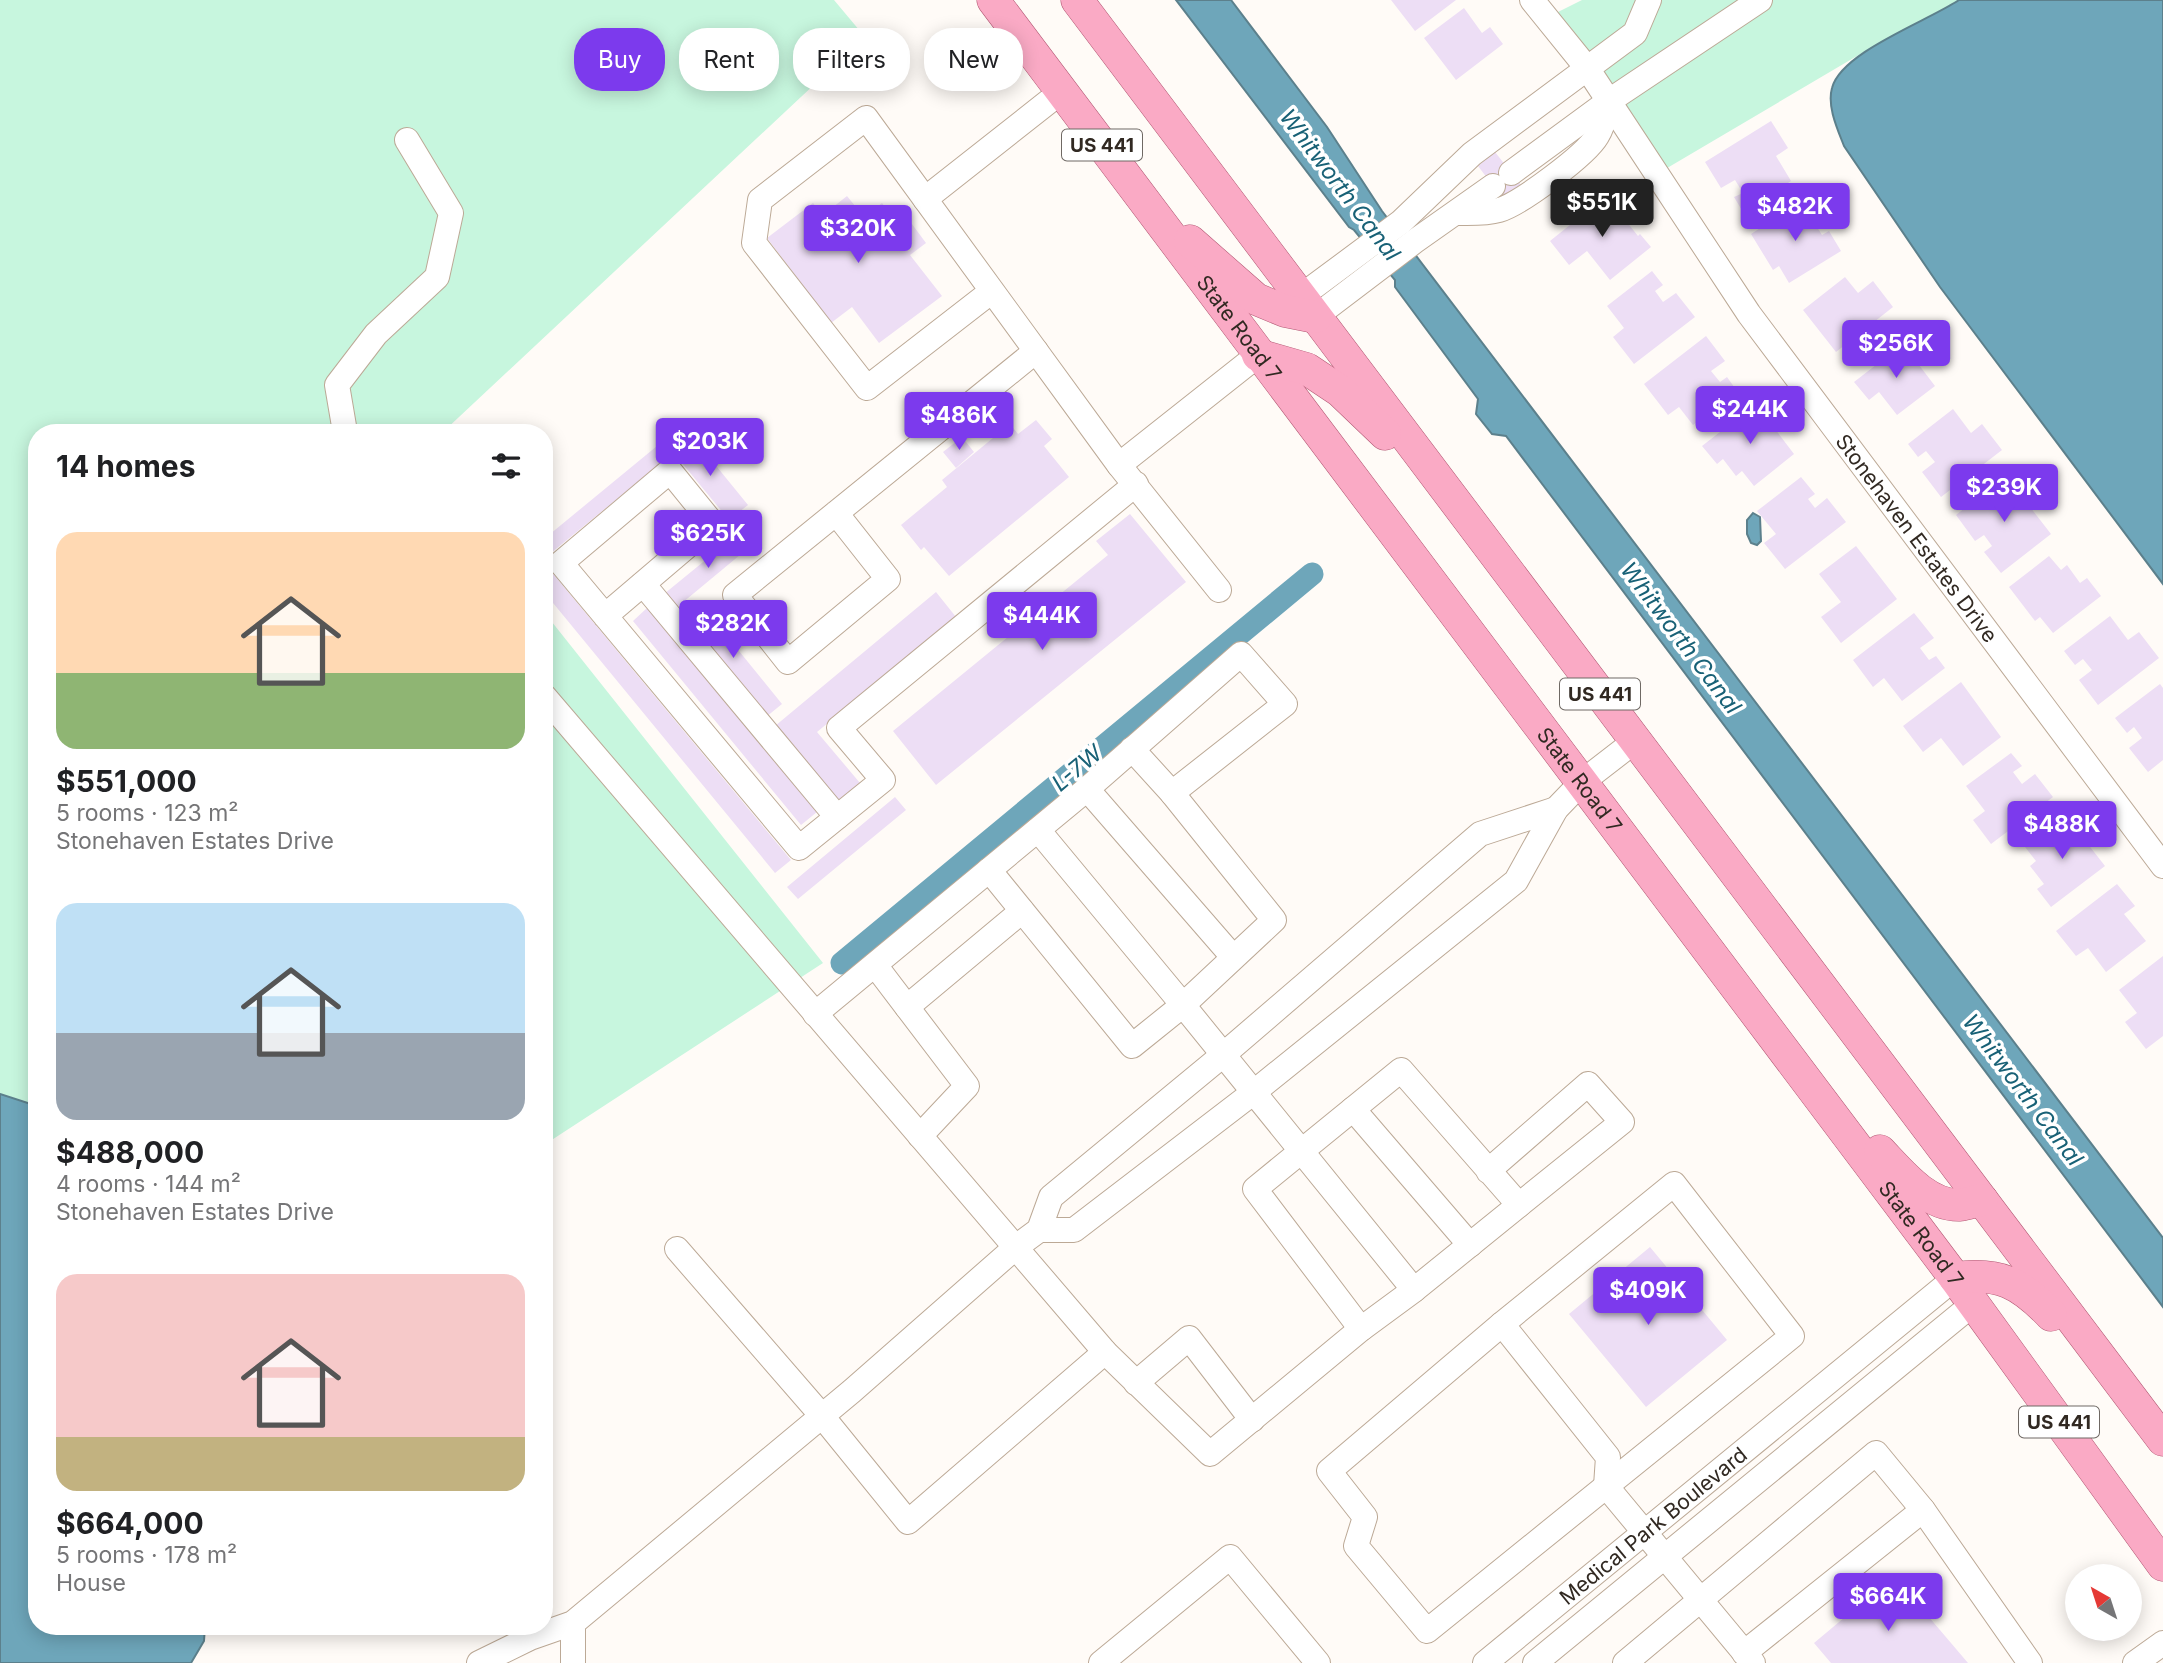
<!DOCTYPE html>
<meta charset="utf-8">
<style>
:root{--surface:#fff;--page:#f2f2f2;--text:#202124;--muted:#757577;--accent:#7c3aed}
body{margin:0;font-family:Inter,sans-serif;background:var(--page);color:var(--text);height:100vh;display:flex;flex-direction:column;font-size:26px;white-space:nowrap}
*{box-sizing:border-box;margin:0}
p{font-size:23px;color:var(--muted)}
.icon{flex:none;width:38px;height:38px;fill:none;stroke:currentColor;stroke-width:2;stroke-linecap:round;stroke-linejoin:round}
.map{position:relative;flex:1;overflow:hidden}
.panel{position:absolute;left:28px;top:424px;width:525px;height:1211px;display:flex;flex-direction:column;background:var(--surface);border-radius:28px;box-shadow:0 4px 18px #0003}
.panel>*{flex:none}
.hud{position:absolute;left:574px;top:28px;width:665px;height:63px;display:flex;gap:14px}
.needle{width:46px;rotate:321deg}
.buttons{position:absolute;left:2065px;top:1564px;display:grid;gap:14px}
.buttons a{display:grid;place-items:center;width:77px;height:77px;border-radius:50%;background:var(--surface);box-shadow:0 4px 18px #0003;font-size:35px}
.price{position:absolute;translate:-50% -60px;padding:0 16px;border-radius:7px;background:var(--accent);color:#fff;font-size:23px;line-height:46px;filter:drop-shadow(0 2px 4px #0008)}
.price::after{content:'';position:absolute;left:50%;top:42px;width:21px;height:16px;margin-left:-10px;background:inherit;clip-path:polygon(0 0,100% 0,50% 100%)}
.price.selected{background:#222;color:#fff}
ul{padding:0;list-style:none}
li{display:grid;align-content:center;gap:14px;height:371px;padding:0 28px}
li span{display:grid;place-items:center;height:217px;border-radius:21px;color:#555}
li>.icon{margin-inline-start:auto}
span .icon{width:126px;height:126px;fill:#fffc;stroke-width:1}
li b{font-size:30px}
h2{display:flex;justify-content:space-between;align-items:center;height:84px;padding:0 28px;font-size:30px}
.chip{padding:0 24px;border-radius:28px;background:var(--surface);box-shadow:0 4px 18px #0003;font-size:24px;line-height:63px}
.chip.selected{background:var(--accent);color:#fff}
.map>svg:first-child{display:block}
.green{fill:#c7f6de}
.water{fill:#6ea6ba;stroke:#5c808c;stroke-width:2}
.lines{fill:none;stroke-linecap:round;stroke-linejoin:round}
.canal{stroke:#6ea6ba;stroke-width:23}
.building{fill:#eddef5}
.minor-casing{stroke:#bca996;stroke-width:26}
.major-casing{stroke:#b15873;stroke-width:33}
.minor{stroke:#fff;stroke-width:24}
.major{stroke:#faaac5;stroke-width:32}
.labels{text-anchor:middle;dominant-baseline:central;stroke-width:7;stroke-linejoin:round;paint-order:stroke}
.shield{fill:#fff;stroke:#6f6964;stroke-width:2}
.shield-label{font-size:19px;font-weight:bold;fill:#312922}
.street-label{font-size:21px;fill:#312922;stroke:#fff}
.water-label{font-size:23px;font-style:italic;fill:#186176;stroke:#fff}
</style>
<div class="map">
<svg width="2163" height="1663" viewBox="0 0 2163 1663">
<rect width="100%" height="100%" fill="#fffbf7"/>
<path class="green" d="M0 0H834L865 37 443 432H37V1106L0 1094Z
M1582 0H1959L1943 11 1879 43 1657 174 1546 18Z
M544 612 823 963 544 1145Z"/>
<path class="water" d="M1176 0H1231L1327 127 1382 211 2163 1238V1307L1506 436 1492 434 1476 414 1478 399 1395 287V280L1354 230 1349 227Z
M1959 0H2163V584L1940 287 1844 146C1837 128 1827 106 1832 88 1841 52 1928 21 1959 0Z
M1753 513 1760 517 1761 541 1757 545 1751 543 1747 534V520Z
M0 1094 37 1106V1626H205L204 1641 191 1663H0Z"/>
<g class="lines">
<path class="canal" d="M842 963 1312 574"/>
</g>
<path class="building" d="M1391 0H1456L1415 31Z
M1464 8 1482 33 1490 27 1503 44 1456 80 1424 38Z
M1771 121 1788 148 1776 156 1791 181 1743 212 1734 197 1743 193 1735 180 1721 188 1705 162Z
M1495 152 1521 185 1503 199 1478 166Z
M847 196 864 217 882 203 897 223 906 216 926 243 910 255 942 296 879 343 852 307 831 323 767 238 813 203 823 215Z
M1606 196 1638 236 1640 234 1651 247 1610 280 1587 251 1569 265 1550 241Z
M1801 202 1822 235 1829 231 1841 251 1789 283 1779 266 1773 270 1751 234Z
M1652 271 1663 285 1655 291 1663 302 1676 293 1695 317 1634 364 1613 337 1624 328 1607 306Z
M1845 277 1858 293 1873 281 1893 307 1836 352 1803 310Z
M1706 336 1725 361 1711 371 1720 382 1727 377 1737 391 1693 425 1679 407 1668 415 1644 384Z
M1903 344 1935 386 1897 415 1879 392 1869 400 1854 382Z
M1756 404 1794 454 1754 486 1742 471 1736 476 1723 459 1717 464 1702 446Z
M1953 409 1971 433 1982 424 2002 450 1941 497 1922 472 1935 462 1926 451 1918 457 1908 444Z
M1036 420 1052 439 1044 446 1069 477 949 576 924 547 921 550 901 525 947 487 942 480 1010 424 1018 434Z
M691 435 748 505 729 520 672 451Z
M962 437 974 452 956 468 943 452Z
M657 446 667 458 551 553 544 545V539Z
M2006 476 2051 534 2001 573 1984 552 1992 546 1984 535 1975 541 1956 515Z
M1801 477 1815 494 1808 499 1815 508 1827 498 1846 522 1785 569 1764 543 1776 534 1757 511Z
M1130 514 1186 582 936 785 893 731 1108 555 1096 541Z
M741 531 752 545 676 608 664 594Z
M1856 546 1897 599 1841 643 1821 617 1841 602 1819 574Z
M2049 556 2061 570 2067 565 2080 583 2087 578 2101 596 2053 633 2040 617 2035 621 2009 587Z
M544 563 791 860 775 873 544 592Z
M936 592 956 617 817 732 860 783 837 801 775 726Z
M700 603 782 704 766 717 684 616Z
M647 608 817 812 801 825 633 621Z
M1914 613 1934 638 1920 648 1929 660 1936 656 1945 668 1902 701 1884 678 1873 687 1853 660Z
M2110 616 2128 640 2139 632 2159 658 2098 705 2079 680 2092 670 2083 659 2075 665 2064 651Z
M1961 682 2001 737 1963 766 1941 738 1923 752 1903 726Z
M2160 684 2163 688V760L2148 772 2129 748 2142 738 2134 727 2127 733 2115 718Z
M2011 753 2022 766 2013 772 2022 784 2035 774 2053 797 1991 844 1973 820 1985 811 1966 786Z
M895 797 906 810 798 899 787 887Z
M2066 816 2105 866 2051 907 2037 889 2044 884 2030 866 2036 861 2025 847Z
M2117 884 2135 906 2124 914 2146 941 2106 972 2088 948 2076 956 2056 931Z
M2163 956V1036L2146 1049 2125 1022 2137 1013 2119 990Z
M1650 1247 1727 1340 1646 1407 1569 1314Z
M1894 1576 1968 1663H1831L1814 1643Z"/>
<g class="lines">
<defs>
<g id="minor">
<path id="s1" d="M1532 0 1587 68 1749 314 2163 866"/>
<path d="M1511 173 1609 101 1760 0"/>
<path d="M925 199 1062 91"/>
<path d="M1456 213C1471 213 1485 214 1499 210 1520 204 1586 155 1597 136 1604 125 1606 113 1609 101"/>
<path d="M992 291 867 388 754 243 760 200 866 118 1119 465"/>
<path d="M1300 297 1401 222 1472 154 1635 33 1649 0"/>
<path d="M1315 317 1415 241 1493 186"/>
<path d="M345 432 337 385 376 334 437 277 451 213 407 140"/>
<path d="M836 513 888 579 788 662 735 595 1036 351"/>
<path d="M643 584 837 817"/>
<path d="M1219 590 1119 465 1258 355"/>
<path d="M605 616 713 524 670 471 561 563 799 848 883 780 839 728 1136 484"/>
<path d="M544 696 1105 1352 1210 1454 1361 1329 1414 1290"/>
<path d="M1087 789 1233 957"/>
<path d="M1038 830 1183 1005 1274 920 1172 793 1132 749"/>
<path d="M989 870 1132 1046 1183 1005 1414 1290 1519 1205"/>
<path d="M875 965 967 1086 920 1136"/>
<path d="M907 1007 1022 911"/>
<path d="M815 1014 1087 789 1241 654 1285 704 1172 793"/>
<path d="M1353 1109 1470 1245"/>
<path d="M1674 1184 1792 1336 1427 1631 1356 1546 1365 1517 1329 1471 1502 1324Z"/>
<path d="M1039 1230H1074L1254 1092 1516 881 1556 809 1582 782 1635 741"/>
<path d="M677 1249 822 1416 908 1522 1105 1352"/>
<path d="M1502 1324 1608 1457 1606 1486 1753 1663"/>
<path d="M1361 1329 1255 1189 1401 1070 1519 1205 1622 1122 1588 1084 1488 1171"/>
<path d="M1136 1383 1189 1338 1252 1420"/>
<path d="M573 1623V1663"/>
<path d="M1744 1653 1923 1510"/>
<path d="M479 1663 530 1638 573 1623 852 1391 1016 1247 1039 1230 1051 1197 1223 1055 1480 834 1556 809"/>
<path d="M1101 1663 1230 1557 1318 1663"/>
<path id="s2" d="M1485 1663 1955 1278"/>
<path d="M1535 1663 1973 1304"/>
<path d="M1625 1663 1876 1453 1923 1510 2030 1663"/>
<path d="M2135 1663 2163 1643"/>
</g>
<g id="major">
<path id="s3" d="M993 0 1955 1278 2163 1565"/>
<path d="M1077 0 2163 1440"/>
<path d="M1190 241 1256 299 1285 311 1315 317"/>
<path d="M1258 355 1307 369 1340 391 1385 434"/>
<path d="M1880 1151C1901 1173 1927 1206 1960 1205 1967 1204 1975 1201 1982 1200"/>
<path d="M1955 1278C2000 1272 2020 1283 2051 1315"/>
</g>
</defs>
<use href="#minor" class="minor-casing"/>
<use href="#major" class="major-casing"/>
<use href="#minor" class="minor"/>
<use href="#major" class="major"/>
</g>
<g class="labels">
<g class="shield">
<rect x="1062" y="129.5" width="80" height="31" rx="5"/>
<rect x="1560" y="678.5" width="80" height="31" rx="5"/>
<rect x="2019" y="1406.5" width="80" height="31" rx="5"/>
</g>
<g class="shield-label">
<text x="1102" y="145">US 441</text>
<text x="1600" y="694">US 441</text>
<text x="2059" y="1422">US 441</text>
</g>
<g class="street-label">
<text stroke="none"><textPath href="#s3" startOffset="410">State Road 7</textPath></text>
<text stroke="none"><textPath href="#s1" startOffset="662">Stonehaven Estates Drive</textPath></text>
<text stroke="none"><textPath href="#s3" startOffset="976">State Road 7</textPath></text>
<text stroke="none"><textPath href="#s3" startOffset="1544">State Road 7</textPath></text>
<text stroke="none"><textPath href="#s2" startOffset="217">Medical Park Boulevard</textPath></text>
</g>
<g class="water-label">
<text transform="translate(1340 185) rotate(53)">Whitworth Canal</text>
<text transform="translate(1681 638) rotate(53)">Whitworth Canal</text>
<text transform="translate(1077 768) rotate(-40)">L-7W</text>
<text transform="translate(2023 1090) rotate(53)">Whitworth Canal</text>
</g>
</g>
</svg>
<div class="buttons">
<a><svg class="needle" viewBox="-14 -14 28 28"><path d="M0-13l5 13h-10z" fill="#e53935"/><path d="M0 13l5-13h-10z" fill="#757577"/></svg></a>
</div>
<b class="price selected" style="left:1602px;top:239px">$551K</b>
<b class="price" style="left:1795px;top:243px">$482K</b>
<b class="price" style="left:858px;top:265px">$320K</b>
<b class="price" style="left:1896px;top:380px">$256K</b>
<b class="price" style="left:1750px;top:446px">$244K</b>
<b class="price" style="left:959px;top:452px">$486K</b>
<b class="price" style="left:710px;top:478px">$203K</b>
<b class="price" style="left:2004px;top:524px">$239K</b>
<b class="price" style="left:708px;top:570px">$625K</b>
<b class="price" style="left:1042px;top:652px">$444K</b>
<b class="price" style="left:733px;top:660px">$282K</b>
<b class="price" style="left:2062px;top:861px">$488K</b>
<b class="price" style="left:1648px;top:1327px">$409K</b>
<b class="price" style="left:1888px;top:1633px">$664K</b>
<div class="hud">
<a class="chip selected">Buy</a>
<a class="chip">Rent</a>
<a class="chip">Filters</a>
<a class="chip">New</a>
</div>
<section class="panel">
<h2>14 homes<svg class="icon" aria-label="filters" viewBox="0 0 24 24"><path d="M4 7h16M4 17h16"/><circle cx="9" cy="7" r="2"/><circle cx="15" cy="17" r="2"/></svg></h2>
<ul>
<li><span style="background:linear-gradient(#ffd9b3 65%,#8fb573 0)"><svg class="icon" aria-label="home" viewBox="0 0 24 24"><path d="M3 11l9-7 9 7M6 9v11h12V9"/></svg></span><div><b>$551,000</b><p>5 rooms · 123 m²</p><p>Stonehaven Estates Drive</p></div></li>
<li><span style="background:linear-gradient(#bfe0f5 60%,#9aa5b1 0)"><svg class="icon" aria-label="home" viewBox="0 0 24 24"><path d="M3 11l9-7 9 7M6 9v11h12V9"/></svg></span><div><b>$488,000</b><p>4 rooms · 144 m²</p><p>Stonehaven Estates Drive</p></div></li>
<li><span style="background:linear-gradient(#f6c9c9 75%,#c2b280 0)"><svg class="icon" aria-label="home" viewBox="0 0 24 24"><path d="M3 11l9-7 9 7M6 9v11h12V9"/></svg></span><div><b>$664,000</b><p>5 rooms · 178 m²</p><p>House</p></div></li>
</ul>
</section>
</div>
